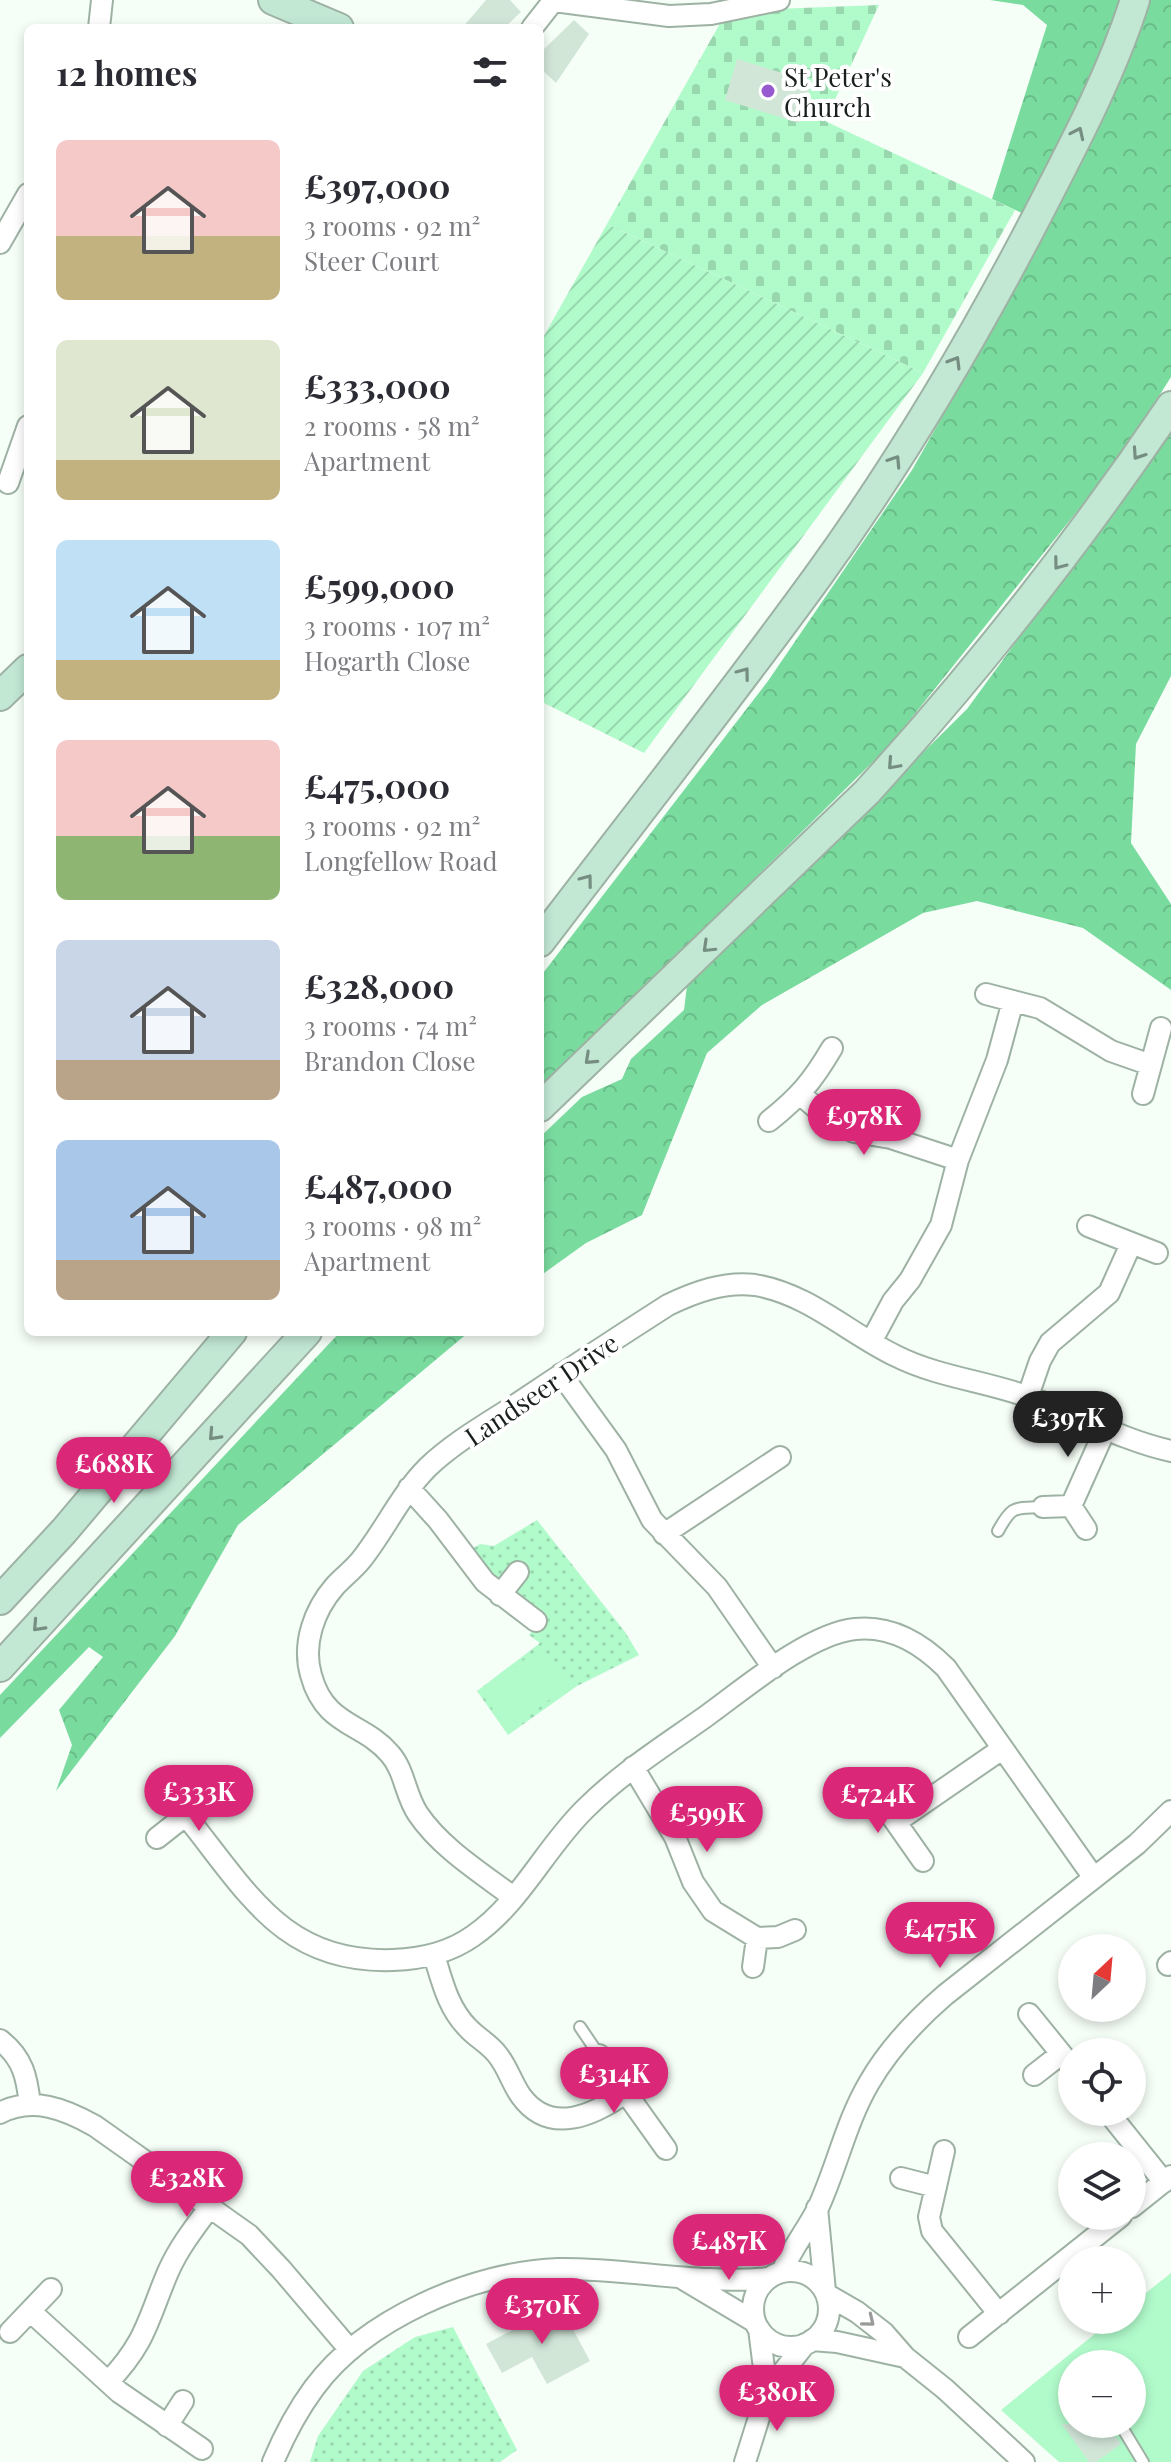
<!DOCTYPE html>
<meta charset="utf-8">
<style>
:root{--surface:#fff;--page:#f2f2f3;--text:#2b2b33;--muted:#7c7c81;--accent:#db2777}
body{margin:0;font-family:"Playfair Display",serif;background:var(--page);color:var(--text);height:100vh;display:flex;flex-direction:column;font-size:30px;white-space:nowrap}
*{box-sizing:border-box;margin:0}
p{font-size:26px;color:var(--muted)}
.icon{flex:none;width:44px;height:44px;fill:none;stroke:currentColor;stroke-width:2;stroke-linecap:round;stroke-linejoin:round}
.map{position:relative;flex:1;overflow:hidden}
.side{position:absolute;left:24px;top:24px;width:520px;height:1312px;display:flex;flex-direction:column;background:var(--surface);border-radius:12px;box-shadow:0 4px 12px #0003}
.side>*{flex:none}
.needle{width:52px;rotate:26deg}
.buttons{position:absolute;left:1058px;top:1934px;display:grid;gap:16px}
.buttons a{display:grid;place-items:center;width:88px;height:88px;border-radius:50%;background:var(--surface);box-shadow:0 4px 12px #0003;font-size:40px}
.price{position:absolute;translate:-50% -68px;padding:0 18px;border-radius:28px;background:var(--accent);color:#fff;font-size:26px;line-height:52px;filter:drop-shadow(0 2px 4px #0008)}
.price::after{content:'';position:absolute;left:50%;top:48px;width:24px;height:18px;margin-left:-12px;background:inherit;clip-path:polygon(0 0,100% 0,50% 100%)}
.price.current{background:#222;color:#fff}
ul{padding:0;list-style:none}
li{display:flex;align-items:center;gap:24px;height:200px;padding:0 32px}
li span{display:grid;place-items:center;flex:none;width:224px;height:160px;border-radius:12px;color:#555}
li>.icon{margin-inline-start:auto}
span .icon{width:96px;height:96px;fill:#fffc;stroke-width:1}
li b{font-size:34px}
h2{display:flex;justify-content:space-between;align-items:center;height:96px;padding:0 32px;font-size:34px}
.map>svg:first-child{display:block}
.grass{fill:url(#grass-dots)}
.forest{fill:url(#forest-crowns)}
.cemetery{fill:url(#cemetery-stones)}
.park{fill:#b1fbcb;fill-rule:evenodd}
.garden{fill:url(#garden-furrows)}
.building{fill:#d2e6d8}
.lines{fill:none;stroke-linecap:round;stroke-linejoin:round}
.lane-casing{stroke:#9eb2a4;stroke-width:14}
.street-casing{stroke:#9eb2a4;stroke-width:24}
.secondary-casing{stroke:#9eb2a4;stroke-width:32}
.lane{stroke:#fff;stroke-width:10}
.street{stroke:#fff;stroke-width:20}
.secondary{stroke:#c2e8d4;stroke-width:28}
.oneway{stroke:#768e81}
.oneway2{stroke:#989b98}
.poi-dot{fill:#9659d0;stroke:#fff;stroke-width:3}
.labels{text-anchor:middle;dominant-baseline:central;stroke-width:8;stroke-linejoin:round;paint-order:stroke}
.poi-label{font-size:26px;fill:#19201b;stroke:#fff;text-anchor:start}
.street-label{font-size:26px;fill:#19201b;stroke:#fff}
</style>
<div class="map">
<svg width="1171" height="2462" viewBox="0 0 1171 2462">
<defs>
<pattern id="grass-dots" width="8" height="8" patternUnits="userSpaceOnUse" patternTransform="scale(2)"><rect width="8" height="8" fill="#b1fbcb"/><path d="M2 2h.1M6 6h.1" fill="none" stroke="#98d7ae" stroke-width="1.8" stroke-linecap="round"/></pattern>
<pattern id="forest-crowns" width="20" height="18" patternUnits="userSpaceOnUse" patternTransform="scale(2)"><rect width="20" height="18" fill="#7adb9f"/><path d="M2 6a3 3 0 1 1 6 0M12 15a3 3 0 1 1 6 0" fill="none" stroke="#69bc88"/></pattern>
<pattern id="cemetery-stones" width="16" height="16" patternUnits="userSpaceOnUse" patternTransform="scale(2)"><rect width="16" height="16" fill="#b1fbcb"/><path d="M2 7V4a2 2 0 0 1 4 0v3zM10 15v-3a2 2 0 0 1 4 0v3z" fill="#98d7ae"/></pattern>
<pattern id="garden-furrows" width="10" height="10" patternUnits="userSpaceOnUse" patternTransform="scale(2)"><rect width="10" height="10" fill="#b1fbcb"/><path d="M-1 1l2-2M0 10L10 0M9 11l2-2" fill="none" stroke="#98d7ae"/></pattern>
</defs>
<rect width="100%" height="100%" fill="#f6fef8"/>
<path class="grass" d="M537 1520 625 1632 639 1655 577 1686 508 1735 477 1691 540 1643 529 1635 541 1621 467 1552 480 1544 494 1546Z
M453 2327 517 2450 500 2462H310L318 2436 363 2371 415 2337Z"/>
<path class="forest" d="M990 0H1124L1083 104 1028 216 992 199 1047 25 1023 5Z
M1150 0H1171V377L1119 459 889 746 540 1090V977L768 681 912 470 1019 281 1118 79Z
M1171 423V676L1136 744 1131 843 1171 904V990L1083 928 977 901 923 913 762 1005 707 1053 642 1215 586 1243 540 1276V1137L582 1097 622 1079 631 1059 684 1010 687 986 967 709 1138 475Z
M340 1332H469L238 1525 175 1636 56 1791 72 1745 59 1710 103 1657 89 1647 0 1738V1695Z"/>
<path class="cemetery" d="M879 5 825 121 1015 210 923 373 607 224 727 11Z"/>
<path class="park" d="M541 1647 571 1683 509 1731 481 1693Z
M1171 2273V2462H1059L1001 2410 1112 2320H1132V2304ZM1072 2364H1132V2424H1072Z"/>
<path class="garden" d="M607 224 923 373 644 753 540 701V343Z"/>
<path class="building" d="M486 0H510L521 12 504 28H462Z
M574 20 589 34 556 83 540 68V53Z
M737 59 812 82 799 123 725 100Z
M560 2305 590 2361 547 2384 532 2357 502 2373 486 2344Z
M1062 2424H1107L1121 2444 1096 2462H1089Z"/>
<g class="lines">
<defs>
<path id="lane" d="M998 1531C1013 1504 1014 1509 1043 1507
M580 2027 599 2055
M1120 2424 1143 2462"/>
<path id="street" d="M554 1 669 16 711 14 779 0
M99 28 102 0
M532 28 554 0
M0 243 28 194
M8 483 28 426
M986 994 1040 1008 1111 1051 1151 1065
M1143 1094 1161 1028
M801 1095 827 1117 854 1132 891 1138 958 1160
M769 1121C799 1097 812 1082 832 1048
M1088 1226 1157 1253
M871 1342 893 1301 910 1280 941 1225 958 1160 997 1060 1013 1001
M561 1374 616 1450 652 1520 717 1587 773 1668
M1028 1396 1040 1361 1050 1343 1109 1293 1131 1244
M409 1488 438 1520 485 1582 536 1621
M1071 1506 1105 1430
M1043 1507 1071 1506 1086 1529
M664 1534 780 1457
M500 1595 518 1572
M633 1767 675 1837 693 1882 713 1911 757 1938 778 1937 795 1930
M869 1784 923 1861
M186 1816C247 1891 283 1964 393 1960 422 1959 449 1953 473 1936 520 1904 545 1848 585 1809 621 1773 664 1746 705 1717 744 1689 808 1634 855 1629 892 1625 922 1644 946 1668L1094 1878
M896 1822 1002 1749
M157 1838 214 1793
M513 1897C480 1872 441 1848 418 1814 405 1795 405 1771 390 1754 363 1722 325 1727 311 1675 302 1644 314 1610 335 1586 343 1577 353 1570 361 1560 385 1530 400 1495 428 1467 452 1444 483 1426 511 1408 563 1373 615 1339 668 1305 695 1292 725 1281 755 1285 809 1294 848 1333 896 1356 938 1377 985 1381 1029 1397 1077 1414 1121 1440 1171 1451
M434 1955C442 1981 448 2008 468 2028 476 2037 488 2043 496 2053 507 2065 511 2082 521 2096 550 2136 594 2115 625 2093
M1168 1965 1171 1962
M753 1967 757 1938
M1029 2014 1072 2067
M0 2040C23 2058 27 2077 30 2105
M599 2055 666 2149
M1034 2075 1061 2054
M1108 2112 1164 2182
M0 2113C32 2096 65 2109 95 2126L249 2235 281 2269 350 2350
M944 2151 929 2217 932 2231 999 2314
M901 2178 936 2187
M1132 2207 1171 2176
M817 2208 825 2291
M753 2309a38 38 0 1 1 76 0a38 38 0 1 1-76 0Z
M782 2272C791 2249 807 2230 818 2208 837 2167 846 2122 869 2083 888 2050 916 2020 945 1995L1137 1844 1171 1811
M683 2279 755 2322
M826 2294 857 2312 884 2333 905 2357 945 2389 1024 2462
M30 2311 119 2392 202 2449
M759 2329 767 2392
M10 2332 51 2289
M969 2337 1121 2216
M812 2340 837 2342 905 2357
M108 2382C146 2343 148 2319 168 2272 178 2249 194 2228 209 2208
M167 2426 183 2401
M273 2462C284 2436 297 2411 314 2388 365 2319 473 2272 558 2269 629 2268 698 2285 769 2278
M745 2462 767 2392 805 2344"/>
<path id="secondary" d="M273 0 339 28
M0 696 28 669
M540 942C633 820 728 700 818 576 899 464 971 343 1035 220 1071 150 1111 76 1135 0
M540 1107 867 792C978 670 1079 542 1171 406
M0 1600 64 1531 232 1332
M0 1667 307 1332"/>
</defs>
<use href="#lane" class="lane-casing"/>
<use href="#street" class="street-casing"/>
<use href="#secondary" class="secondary-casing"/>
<use href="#lane" class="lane"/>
<use href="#street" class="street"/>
<use href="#secondary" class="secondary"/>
</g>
<defs><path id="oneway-chevron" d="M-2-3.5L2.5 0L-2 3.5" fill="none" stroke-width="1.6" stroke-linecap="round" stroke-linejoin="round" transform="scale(2)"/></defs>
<g class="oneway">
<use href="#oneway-chevron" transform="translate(1078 133) rotate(-65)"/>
<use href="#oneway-chevron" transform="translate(955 362) rotate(-59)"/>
<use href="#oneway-chevron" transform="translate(1138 454) rotate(124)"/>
<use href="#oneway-chevron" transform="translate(895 461) rotate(-57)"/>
<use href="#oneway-chevron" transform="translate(1059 564) rotate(127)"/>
<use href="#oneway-chevron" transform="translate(744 673) rotate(-53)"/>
<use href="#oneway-chevron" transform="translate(893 764) rotate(132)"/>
<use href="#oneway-chevron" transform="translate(587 880) rotate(-53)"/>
<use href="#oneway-chevron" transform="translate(708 947) rotate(136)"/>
<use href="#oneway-chevron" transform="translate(590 1059) rotate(137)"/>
<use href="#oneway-chevron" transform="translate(214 1435) rotate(133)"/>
<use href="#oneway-chevron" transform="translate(38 1626) rotate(133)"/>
</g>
<use class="oneway2" href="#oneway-chevron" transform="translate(869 2321) rotate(39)"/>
<circle class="poi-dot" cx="768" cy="91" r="8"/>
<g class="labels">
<g class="poi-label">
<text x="784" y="76">St Peter's<tspan x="784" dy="30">Church</tspan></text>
</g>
<g class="street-label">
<text transform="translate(541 1389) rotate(-34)">Landseer Drive</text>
</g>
</g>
</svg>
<div class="buttons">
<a><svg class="needle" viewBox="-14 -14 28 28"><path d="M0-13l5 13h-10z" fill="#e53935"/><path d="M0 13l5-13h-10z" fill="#7c7c81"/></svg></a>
<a><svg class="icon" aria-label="locate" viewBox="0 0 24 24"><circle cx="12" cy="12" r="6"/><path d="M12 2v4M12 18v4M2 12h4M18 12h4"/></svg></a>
<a><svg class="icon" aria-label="layers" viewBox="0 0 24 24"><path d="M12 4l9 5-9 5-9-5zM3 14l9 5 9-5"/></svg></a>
<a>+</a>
<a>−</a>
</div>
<b class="price" style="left:864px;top:1157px">£978K</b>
<b class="price current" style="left:1068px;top:1459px">£397K</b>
<b class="price" style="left:114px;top:1505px">£688K</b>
<b class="price" style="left:199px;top:1833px">£333K</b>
<b class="price" style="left:878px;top:1835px">£724K</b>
<b class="price" style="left:707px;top:1854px">£599K</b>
<b class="price" style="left:940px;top:1970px">£475K</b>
<b class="price" style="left:614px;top:2115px">£314K</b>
<b class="price" style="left:187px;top:2219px">£328K</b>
<b class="price" style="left:729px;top:2282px">£487K</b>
<b class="price" style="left:542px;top:2346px">£370K</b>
<b class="price" style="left:777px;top:2433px">£380K</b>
<section class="side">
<h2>12 homes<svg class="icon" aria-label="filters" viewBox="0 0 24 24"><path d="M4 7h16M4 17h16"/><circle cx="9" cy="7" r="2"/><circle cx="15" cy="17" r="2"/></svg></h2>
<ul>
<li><span style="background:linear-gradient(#f6c9c9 60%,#c2b280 0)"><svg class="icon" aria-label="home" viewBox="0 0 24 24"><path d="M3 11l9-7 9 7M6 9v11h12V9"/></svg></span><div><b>£397,000</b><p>3 rooms · 92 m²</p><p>Steer Court</p></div></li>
<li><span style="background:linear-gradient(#dfe7d0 75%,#c2b280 0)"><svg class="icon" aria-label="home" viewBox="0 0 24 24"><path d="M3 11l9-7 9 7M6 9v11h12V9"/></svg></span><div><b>£333,000</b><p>2 rooms · 58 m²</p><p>Apartment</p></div></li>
<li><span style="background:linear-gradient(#bfe0f5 75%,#c2b280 0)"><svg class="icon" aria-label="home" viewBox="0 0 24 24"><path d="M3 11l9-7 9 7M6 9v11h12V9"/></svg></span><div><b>£599,000</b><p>3 rooms · 107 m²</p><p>Hogarth Close</p></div></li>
<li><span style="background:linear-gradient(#f6c9c9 60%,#8fb573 0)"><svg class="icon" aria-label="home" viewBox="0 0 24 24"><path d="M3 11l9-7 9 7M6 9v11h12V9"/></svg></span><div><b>£475,000</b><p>3 rooms · 92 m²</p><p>Longfellow Road</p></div></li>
<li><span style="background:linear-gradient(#c9d6e8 75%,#b9a48a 0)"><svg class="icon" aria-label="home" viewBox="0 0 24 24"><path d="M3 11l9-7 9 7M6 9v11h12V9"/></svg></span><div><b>£328,000</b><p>3 rooms · 74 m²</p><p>Brandon Close</p></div></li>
<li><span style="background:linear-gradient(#a9c7e8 75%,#b9a48a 0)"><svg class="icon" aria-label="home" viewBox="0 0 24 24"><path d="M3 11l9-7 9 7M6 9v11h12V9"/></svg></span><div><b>£487,000</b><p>3 rooms · 98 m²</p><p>Apartment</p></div></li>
</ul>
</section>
</div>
